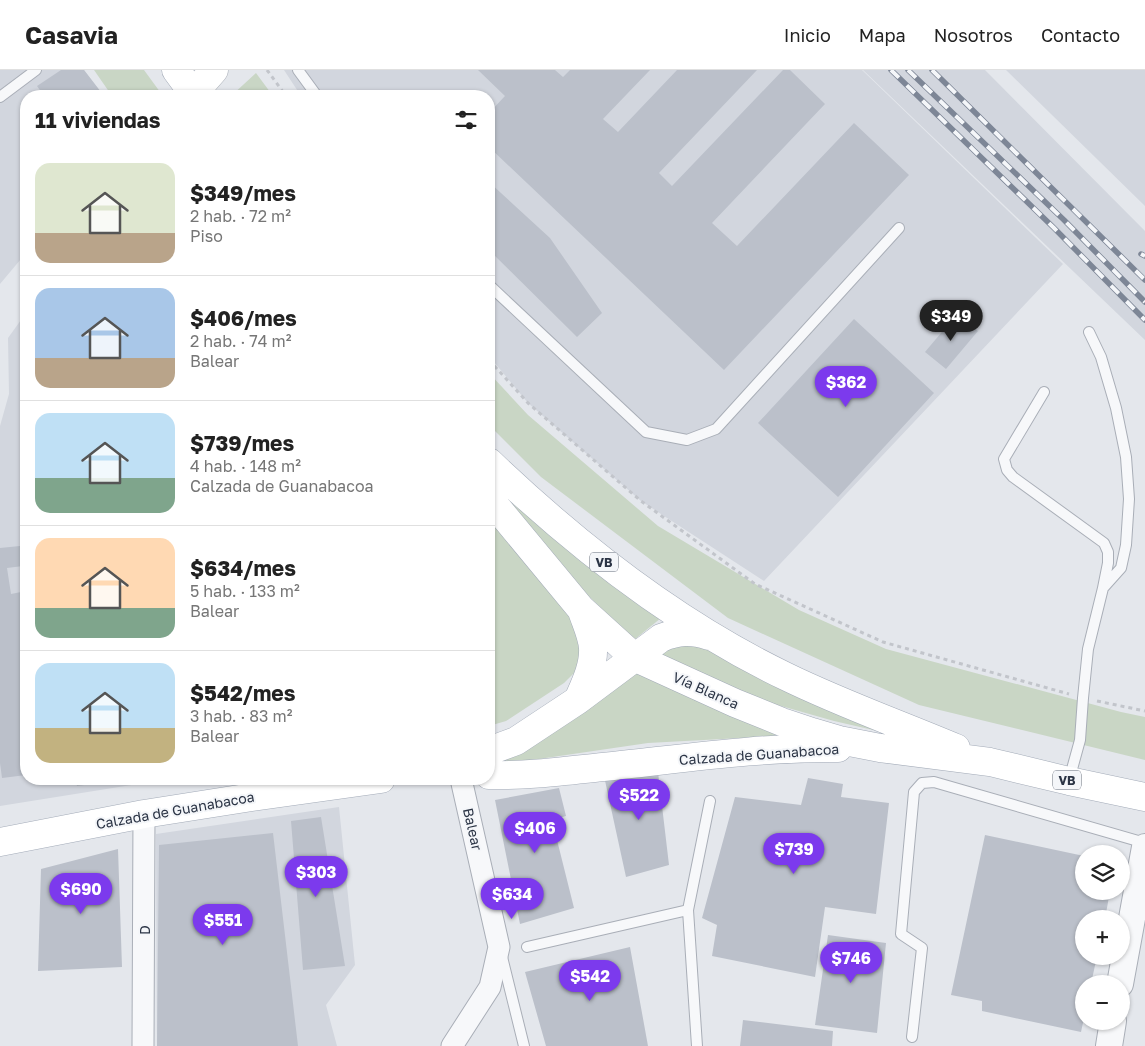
<!DOCTYPE html>
<html lang="es">
<meta charset="utf-8">
<style>
:root{--surface:#fff;--page:#f6f6f6;--text:#222;--muted:#767676;--line:#e0e0e0;--accent:#7c3aed}
body{margin:0;font-family:"Golos Text",sans-serif;background:var(--page);color:var(--text);height:100vh;display:flex;flex-direction:column;font-size:19px;white-space:nowrap}
*{box-sizing:border-box;margin:0}
p{font-size:16px;color:var(--muted)}
.icon{flex:none;width:28px;height:28px;fill:none;stroke:currentColor;stroke-width:2;stroke-linecap:round;stroke-linejoin:round}
.map{position:relative;flex:1;overflow:hidden}
.details{position:absolute;left:20px;top:20px;width:475px;height:695px;display:flex;flex-direction:column;background:var(--surface);border-radius:20px;box-shadow:0 1px 4px #0004}
.details>*{flex:none}
.fabs{position:absolute;left:1075px;top:775px;display:grid;gap:10px}
.fabs a{display:grid;place-items:center;width:55px;height:55px;border-radius:50%;background:var(--surface);box-shadow:0 1px 4px #0004;font-size:25px}
.price{position:absolute;translate:-50% -42px;padding:0 11px;border-radius:18px;background:var(--accent);color:#fff;font-size:16px;line-height:32px;filter:drop-shadow(0 1px 2px #0008)}
.price::after{content:'';position:absolute;left:50%;top:30px;width:15px;height:11px;margin-left:-8px;background:inherit;clip-path:polygon(0 0,100% 0,50% 100%)}
.price.selected{background:#222;color:#fff}
ul{padding:0;list-style:none}
li{display:flex;align-items:center;gap:15px;height:125px;padding:0 15px}
li+li{border-top:1px solid var(--line)}
li span{display:grid;place-items:center;flex:none;width:140px;height:100px;border-radius:15px;color:#555}
li>.icon{margin-inline-start:auto}
span .icon{width:60px;height:60px;fill:#fffc;stroke-width:1}
li b{font-size:21px}
h2{display:flex;justify-content:space-between;align-items:center;height:60px;padding:0 15px;font-size:21px}
header{display:flex;align-items:center;gap:30px;box-sizing:border-box;height:70px;padding:0 25px;background:var(--surface);border-bottom:1px solid var(--line)}
header strong{font-size:24px}
nav{display:flex;gap:28px;margin-inline-start:auto;font-size:18px}
.map>svg:first-child{display:block}
.built{fill:#d2d6de}
.green{fill:#c9d6c5}
.building{fill:#bbc0ca}
.lines{fill:none;stroke-linecap:round;stroke-linejoin:round}
.service-casing{stroke:#a9aeb7;stroke-width:12}
.minor-casing{stroke:#a9aeb7;stroke-width:23}
.tertiary-casing{stroke:#a9aeb7;stroke-width:28}
.secondary-casing{stroke:#a9aeb7;stroke-width:29}
.primary-casing{stroke:#a3abb8;stroke-width:29}
.path{stroke:#c2c5cb;stroke-width:3;stroke-dasharray:4 4;stroke-linecap:butt}
.service{stroke:#f7f8fa;stroke-width:10}
.minor{stroke:#f7f8fa;stroke-width:21}
.tertiary{stroke:#f7f8fa;stroke-width:26}
.secondary{stroke:#fff;stroke-width:28}
.primary{stroke:#fff;stroke-width:28}
.rail-casing{stroke:#7d8696;stroke-width:5.5}
.rail{stroke:#f4f6f9;stroke-width:4;stroke-dasharray:11;stroke-linecap:butt}
.labels{text-anchor:middle;dominant-baseline:central;stroke-width:4;stroke-linejoin:round;paint-order:stroke}
.shield{fill:#f4f6f9;stroke:#676e7b;stroke-width:1}
.shield-label{font-size:12px;font-weight:bold;fill:#2b3445}
.street-label{font-size:14px;fill:#2b3445;stroke:#f4f6f9}
</style>
<header>
<strong>Casavia</strong>
<nav><a>Inicio</a><a>Mapa</a><a>Nosotros</a><a>Contacto</a></nav>
</header>
<div class="map">
<svg width="1145" height="976" viewBox="0 0 1145 976">
<rect width="100%" height="100%" fill="#e4e7ec"/>
<path class="built" d="M0 0H84L104 26H26V183L0 214Z
M284 0H862L1063 194 764 511 641 431 528 333 489 286V26H301Z
M863 0H985L1145 161V270Z
M1006 0H1145V136Z
M26 243V709H169L0 736V356L9 324 8 268Z
M339 737 355 895 326 935 337 976H157L156 764Z"/>
<path class="green" d="M94 0H144L163 26H112Z
M256 3 273 26H231Z
M489 303 528 345 658 456 799 540 886 579 1121 642 1145 647V690L919 635 728 548 541 407 489 355Z
M489 403 661 548 634 570 570 508 489 413Z
M489 448 576 549 581 589 576 601 564 613 506 651 489 656Z
M684 572 704 578 758 607 908 668 834 651 767 632 656 585Z
M633 600 779 666 648 673 490 696Z"/>
<path class="building" d="M61 0H84L104 26H44L37 16Z
M478 0H555L563 7 570 0H650L603 49 618 62 677 0H757L659 103 672 116 783 0H790L825 34 712 153 737 176 854 53 909 105 724 300 489 77V43L505 26Z
M489 112 550 168 602 243 577 267 489 180Z
M957 244 978 261 946 299 925 282Z
M854 249 934 323 838 427 758 353Z
M20 476 23 496 7 498 11 524 26 521V705L2 708 0 693V478Z
M658 702 669 795 626 807 604 706Z
M808 708 843 714 841 727 889 733 876 844 825 837 815 907 712 886 717 855 702 848 735 727 801 735Z
M75 709H112L113 711 77 716Z
M559 718 566 746 552 750 574 838 520 854 495 730Z
M321 747 345 896 303 900 291 751Z
M273 763 298 976H157L159 775Z
M985 765 1084 786V821H1110L1105 849H1084V886H1097L1091 914H1084V948L1081 962 982 941V931L951 925Z
M118 779 122 897 38 901 41 799Z
M828 865 886 873 877 963 815 955Z
M630 877 648 976H546L525 902Z
M743 950 833 961 832 976H740Z"/>
<g class="lines">
<defs>
<path id="service" d="M298 0 317 26
M0 27 36 0
M489 215 646 362 687 370 716 359 899 158
M1089 262 1101 287 1116 338 1126 387 1129 429 1126 475 1121 498 1104 517
M1044 322 1004 389 1007 400 1013 407 1104 473 1108 482V493L1103 518 1088 579 1083 628 1080 670 1069 710
M250 709 252 726
M688 840 697 976
M527 877 688 840 710 731
M502 887 524 976
M912 967 922 878 901 864 914 722 922 713 934 712 1145 773"/>
<path id="minor" d="M143 976 144 744
M452 976 490 917 499 877 461 709"/>
<path id="tertiary" d="M1120 914 1145 777
M1109 976 1113 951"/>
<path id="secondary" d="M193 24 214 0"/>
<path id="primary" d="M176 0 195 26
M489 392C577 476 675 553 785 606 840 633 899 654 956 678
M489 428 581 539 634 587 735 633 782 652 812 662 839 670 880 678 990 692 1069 711 1145 727
M578 630C585 614 594 596 593 578 592 565 586 553 582 541
M489 681 516 671 578 630 661 568C678 561 691 560 709 566
M489 705C527 706 565 701 603 697 681 689 760 677 838 678
M0 772 144 744 252 727 381 709"/>
</defs>
<use href="#service" class="service-casing"/>
<use href="#minor" class="minor-casing"/>
<use href="#tertiary" class="tertiary-casing"/>
<use href="#secondary" class="secondary-casing"/>
<use href="#primary" class="primary-casing"/>
<path class="path" d="M267 0 286 26
M489 290 528 333 641 431 755 514 883 572 1069 624
M1097 631 1145 641"/>
<use href="#service" class="service"/>
<use href="#minor" class="minor"/>
<use href="#tertiary" class="tertiary"/>
<use href="#secondary" class="secondary"/>
<use href="#primary" class="primary"/>
<defs>
<path id="rail" d="M891 0 1054 158 1145 250
M908 0 1064 150 1145 232
M932 0 1145 210
M1141 184 1145 186"/>
</defs>
<use href="#rail" class="rail-casing"/>
<use href="#rail" class="rail"/>
</g>
<g class="labels">
<g class="shield">
<rect x="590" y="482.5" width="28" height="19" rx="4"/>
<rect x="1053" y="700.5" width="28" height="19" rx="4"/>
</g>
<g class="shield-label">
<text x="604" y="492">VB</text>
<text x="1067" y="710">VB</text>
</g>
<g class="street-label">
<text transform="translate(706 620) rotate(24)">Vía Blanca</text>
<text transform="translate(759 684) rotate(-4)">Calzada de Guanabacoa</text>
<text transform="translate(175 740) rotate(-10)">Calzada de Guanabacoa</text>
<text transform="translate(473 759) rotate(77)">Balear</text>
<text transform="translate(144 860) rotate(-90)">D</text>
</g>
</g>
</svg>
<div class="fabs">
<a><svg class="icon" aria-label="layers" viewBox="0 0 24 24"><path d="M12 4l9 5-9 5-9-5zM3 14l9 5 9-5"/></svg></a>
<a>+</a>
<a>−</a>
</div>
<b class="price selected" style="left:951px;top:272px">$349</b>
<b class="price" style="left:846px;top:338px">$362</b>
<b class="price" style="left:639px;top:751px">$522</b>
<b class="price" style="left:535px;top:784px">$406</b>
<b class="price" style="left:794px;top:805px">$739</b>
<b class="price" style="left:316px;top:828px">$303</b>
<b class="price" style="left:81px;top:845px">$690</b>
<b class="price" style="left:512px;top:850px">$634</b>
<b class="price" style="left:223px;top:876px">$551</b>
<b class="price" style="left:851px;top:914px">$746</b>
<b class="price" style="left:590px;top:932px">$542</b>
<section class="details">
<h2>11 viviendas<svg class="icon" aria-label="filters" viewBox="0 0 24 24"><path d="M4 7h16M4 17h16"/><circle cx="9" cy="7" r="2"/><circle cx="15" cy="17" r="2"/></svg></h2>
<ul>
<li><span style="background:linear-gradient(#dfe7d0 70%,#b9a48a 0)"><svg class="icon" aria-label="home" viewBox="0 0 24 24"><path d="M3 11l9-7 9 7M6 9v11h12V9"/></svg></span><div><b>$349/mes</b><p>2 hab. · 72 m²</p><p>Piso</p></div></li>
<li><span style="background:linear-gradient(#a9c7e8 70%,#b9a48a 0)"><svg class="icon" aria-label="home" viewBox="0 0 24 24"><path d="M3 11l9-7 9 7M6 9v11h12V9"/></svg></span><div><b>$406/mes</b><p>2 hab. · 74 m²</p><p>Balear</p></div></li>
<li><span style="background:linear-gradient(#bfe0f5 65%,#7fa58c 0)"><svg class="icon" aria-label="home" viewBox="0 0 24 24"><path d="M3 11l9-7 9 7M6 9v11h12V9"/></svg></span><div><b>$739/mes</b><p>4 hab. · 148 m²</p><p>Calzada de Guanabacoa</p></div></li>
<li><span style="background:linear-gradient(#ffd9b3 70%,#7fa58c 0)"><svg class="icon" aria-label="home" viewBox="0 0 24 24"><path d="M3 11l9-7 9 7M6 9v11h12V9"/></svg></span><div><b>$634/mes</b><p>5 hab. · 133 m²</p><p>Balear</p></div></li>
<li><span style="background:linear-gradient(#bfe0f5 65%,#c2b280 0)"><svg class="icon" aria-label="home" viewBox="0 0 24 24"><path d="M3 11l9-7 9 7M6 9v11h12V9"/></svg></span><div><b>$542/mes</b><p>3 hab. · 83 m²</p><p>Balear</p></div></li>
</ul>
</section>
</div>
